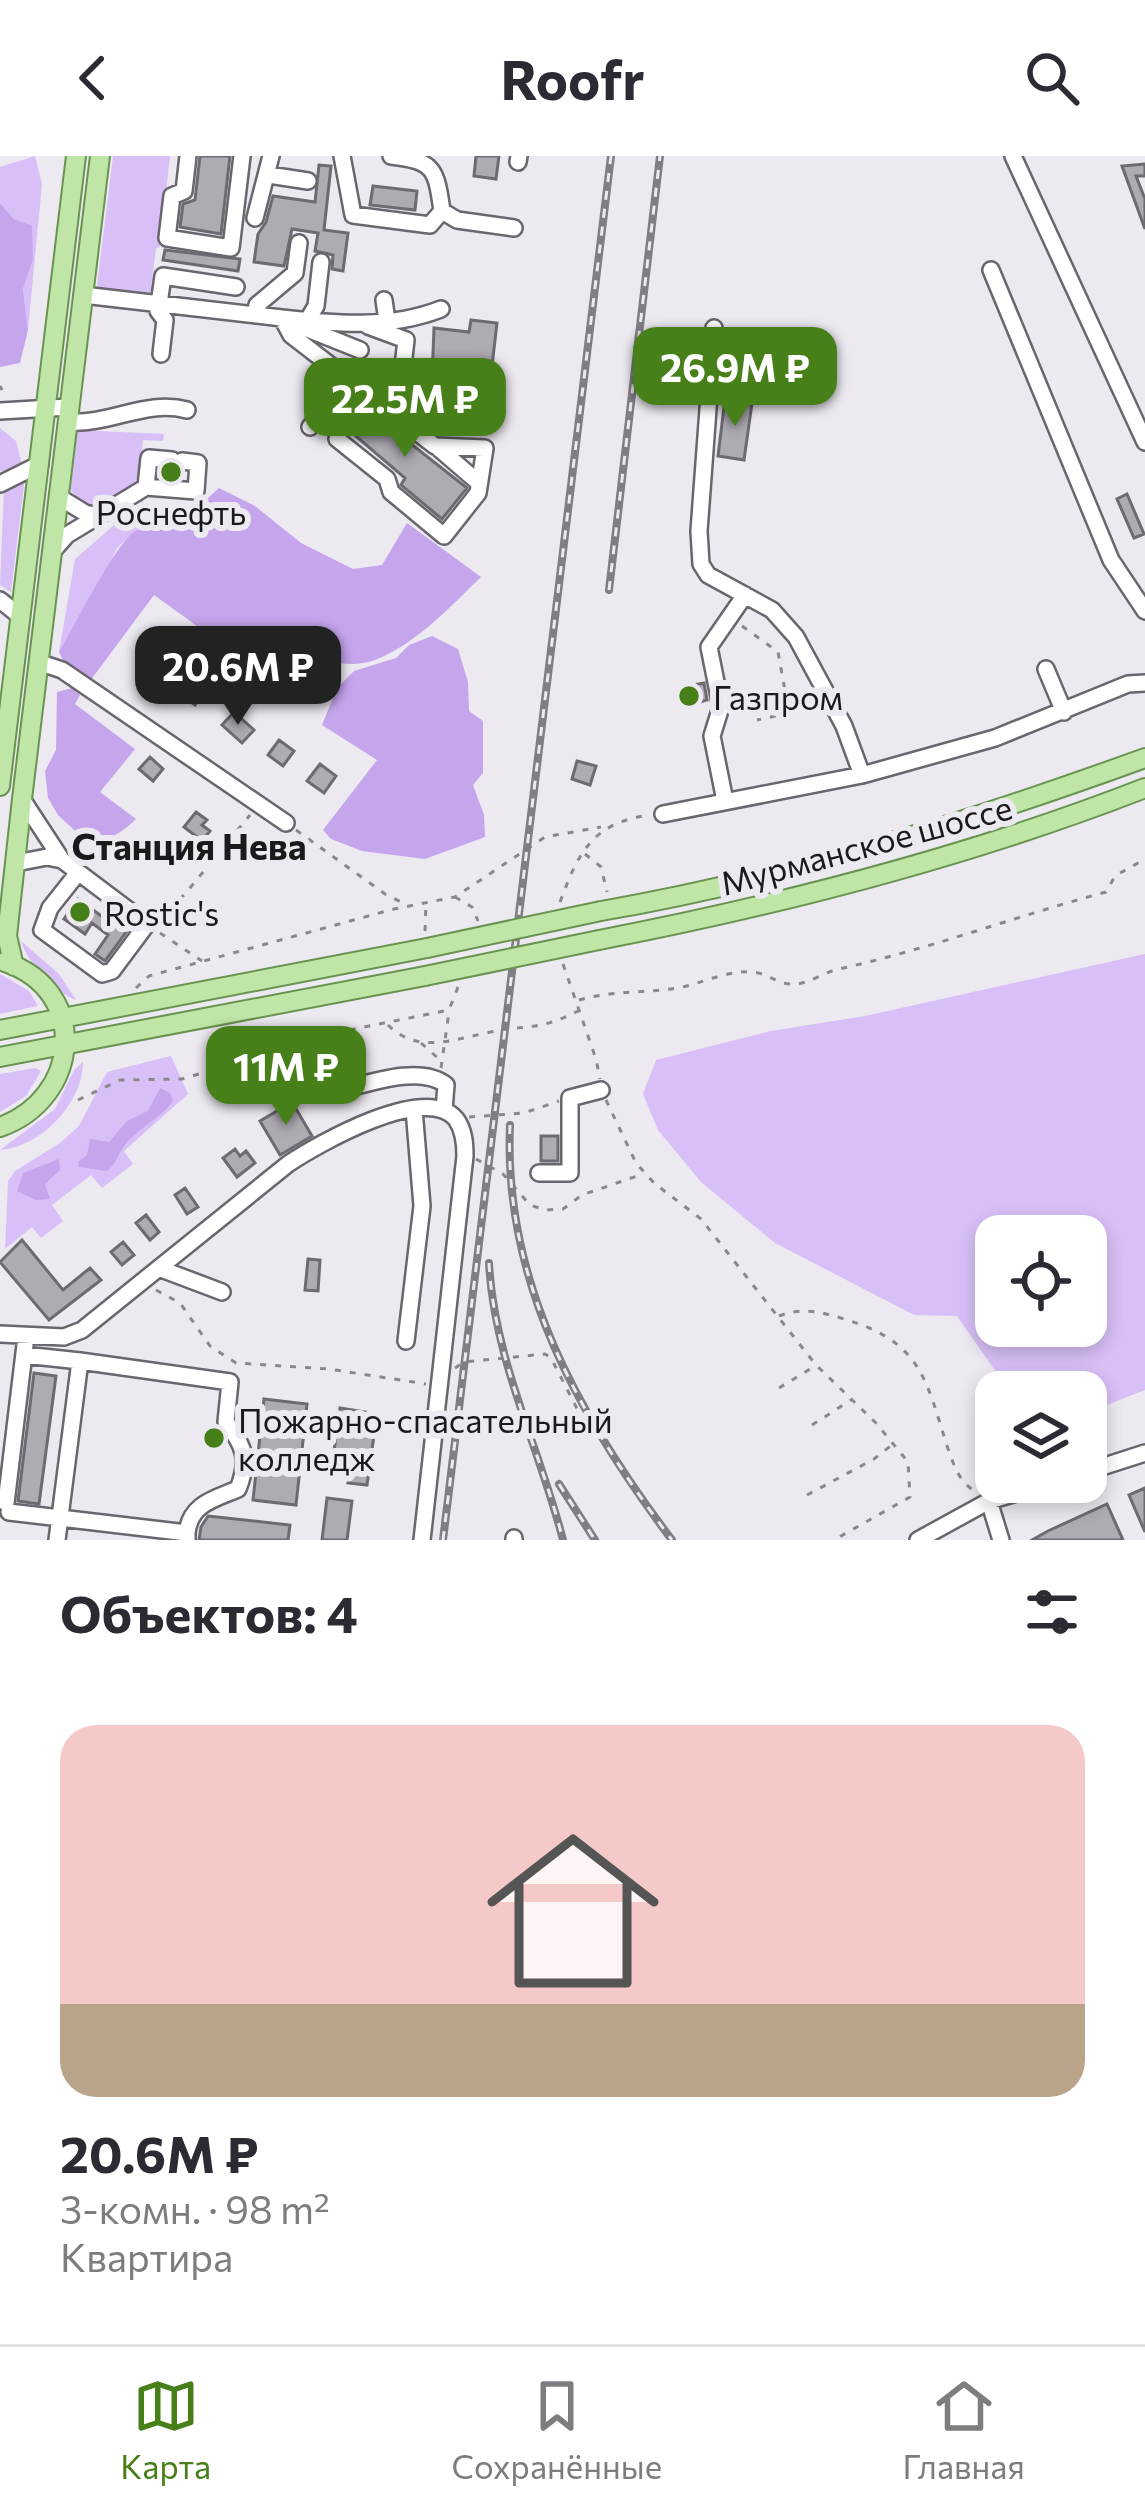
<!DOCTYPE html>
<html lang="ru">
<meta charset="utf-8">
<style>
:root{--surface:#fff;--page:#f7f7f7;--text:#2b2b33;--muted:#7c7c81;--line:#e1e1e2;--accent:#477f18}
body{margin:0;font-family:Commissioner,sans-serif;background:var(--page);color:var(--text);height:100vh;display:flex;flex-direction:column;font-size:45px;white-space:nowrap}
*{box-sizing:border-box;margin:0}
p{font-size:39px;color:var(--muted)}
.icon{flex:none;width:66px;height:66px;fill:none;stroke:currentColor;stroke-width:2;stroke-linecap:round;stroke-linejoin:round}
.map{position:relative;height:1384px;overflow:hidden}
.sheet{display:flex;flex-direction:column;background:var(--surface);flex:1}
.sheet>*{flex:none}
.tools{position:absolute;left:975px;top:1059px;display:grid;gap:24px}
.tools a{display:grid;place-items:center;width:132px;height:132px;border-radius:24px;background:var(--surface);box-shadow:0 6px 18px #0003;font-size:60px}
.price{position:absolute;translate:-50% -102px;padding:0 27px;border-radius:24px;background:var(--accent);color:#fff;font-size:39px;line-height:78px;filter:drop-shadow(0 3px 6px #0008)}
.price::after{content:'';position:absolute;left:50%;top:72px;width:36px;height:27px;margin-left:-18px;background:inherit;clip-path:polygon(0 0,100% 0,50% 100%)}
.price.selected{background:#222;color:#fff}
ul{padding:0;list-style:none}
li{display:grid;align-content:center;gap:24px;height:636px;padding:0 60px}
li span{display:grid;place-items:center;height:372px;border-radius:36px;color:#555}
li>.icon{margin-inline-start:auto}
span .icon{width:216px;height:216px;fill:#fffc;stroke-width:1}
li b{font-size:51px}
h2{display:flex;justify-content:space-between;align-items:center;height:144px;padding:0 60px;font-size:51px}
header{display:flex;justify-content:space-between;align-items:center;height:156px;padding:0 60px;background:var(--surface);font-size:54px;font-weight:700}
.dock{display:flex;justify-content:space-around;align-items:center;height:168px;border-top:3px solid var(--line);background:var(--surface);font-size:33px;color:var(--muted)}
.dock a{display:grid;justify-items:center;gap:6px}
.dock .selected{color:var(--accent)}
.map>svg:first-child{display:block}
.green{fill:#d8bff7;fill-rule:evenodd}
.forest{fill:#c5a5ec}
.building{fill:#aeabb3;stroke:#6d6a71;stroke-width:3}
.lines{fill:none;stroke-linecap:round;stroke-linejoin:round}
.minor-casing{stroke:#69666d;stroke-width:20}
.major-casing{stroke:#699350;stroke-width:22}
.path{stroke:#8b888d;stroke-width:3;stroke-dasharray:6 9;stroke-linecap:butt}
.minor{stroke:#fff;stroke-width:15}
.major{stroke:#bfe6a7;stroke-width:18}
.rail-casing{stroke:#807e83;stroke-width:8}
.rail{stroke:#ece9f0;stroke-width:3;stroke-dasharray:9;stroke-linecap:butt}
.major-bridge-casing{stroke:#699350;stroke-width:22;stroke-linecap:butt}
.major-bridge{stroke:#bfe6a7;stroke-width:18}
.poi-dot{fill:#477f18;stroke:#ece9f0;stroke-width:4.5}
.labels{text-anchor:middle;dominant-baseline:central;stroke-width:12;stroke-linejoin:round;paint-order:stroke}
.poi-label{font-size:33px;fill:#1a191b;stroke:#ece9f0;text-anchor:start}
.street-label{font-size:33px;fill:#1a191b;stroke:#ece9f0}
.neighbourhood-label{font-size:36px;font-weight:bold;fill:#1a191b;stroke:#ece9f0}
</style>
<header><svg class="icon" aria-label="back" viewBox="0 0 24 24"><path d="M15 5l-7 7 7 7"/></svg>Roofr<svg class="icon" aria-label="search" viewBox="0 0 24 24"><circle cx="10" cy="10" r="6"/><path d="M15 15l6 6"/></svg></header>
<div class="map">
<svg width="1145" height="1384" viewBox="0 0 1145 1384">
<rect width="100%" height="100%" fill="#ece9f0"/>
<path class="green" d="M35 0 42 28 28 174 23 133 33 104 14 63 0 47V11Z
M113 0H170L160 90 156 93 150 139 105 135 97 130Z
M0 272 16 285 21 305 26 306 22 314 0 315Z
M77 274 164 278 163 285 143 284C140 316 144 326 114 343 104 348 98 353 87 354L70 333Z
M25 321 11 436 0 429 4 333Z
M142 345 157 353 182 352 170 362 136 374 117 392 102 426 59 496 75 403Z
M21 785 59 818 76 844C57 838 26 805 21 785Z
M1145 798V1234L1086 1257V1236H1010L957 1160 914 1159 775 1087 701 1026 658 974 643 938 656 904 771 875 865 860ZM996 1080H1086V1170H996Z
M0 818 29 835 38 850 0 858Z
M171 900 188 938 124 995 133 1008 102 1032 91 1019 52 1049 63 1065 41 1082 32 1071 5 1093 8 1025 15 1015 60 987 79 970 107 916Z
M83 906C83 947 41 991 0 994L55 953 74 914Z
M35 912 41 915 26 940 0 956V918Z"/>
<path class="forest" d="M0 47 14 63 32 70 33 104 23 133 28 174 20 207 0 211Z
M219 332 255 350 301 387 353 413 382 409 407 367 481 421C450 451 416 488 375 504 337 518 318 487 291 528L280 531C249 516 221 508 187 508L180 500 197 470 154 439 90 525 68 514 59 496C74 471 116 387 135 375 145 368 159 368 170 361 181 355 183 352 196 353Z
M432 480 458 493 468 526 469 555 483 565V617L473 629 484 659 485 681 425 703 362 695 331 683 323 674 377 604 322 569 337 532 354 515 396 502 409 489Z
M72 532 80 539 75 548 135 593 100 636 136 663C119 679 109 685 85 684L58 659 48 642 45 615 56 594 57 536Z
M160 932 170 937 173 945C160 964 138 971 125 989 117 999 117 1007 107 1015L79 1011 78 1006 87 999 90 983 109 986 127 965 148 955Z
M59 1003 60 1014 45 1028 50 1043 36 1044 17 1035 23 1017Z"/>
<path class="building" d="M200 0H230L221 78 180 71 183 48 195 44Z
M476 0H499L496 23 474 20Z
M1145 8V20H1136L1145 43V73L1122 10Z
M319 9 331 10 324 74 348 77 343 115 332 113 333 99 315 95 318 77 292 73 284 110 254 106 258 78 266 66 273 40 315 46Z
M373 30 417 35 415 54 370 49Z
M165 94 240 103 238 115 163 104Z
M471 164 497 167 487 253 438 248 440 225 432 224 434 172 469 176Z
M354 243 467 332 442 363 401 329 405 322 337 264Z
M725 243 752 247 744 304 718 300Z
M1127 338 1144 378 1134 382 1117 343Z
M195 521 208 531 195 549 181 539Z
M704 527 707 544 686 550 682 531Z
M234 556 254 574 242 587 222 569Z
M279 584 294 595 283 610 268 599Z
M150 601 163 613 153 625 139 613Z
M577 605 596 610 590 629 572 623Z
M320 608 336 620 324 637 307 625Z
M196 656 207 664 202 669 210 675 202 685 184 671Z
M78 743 118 772 122 766 130 771 105 805 95 798 108 779 92 767 85 778 64 763Z
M292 946 312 980 280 999 260 965Z
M541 980H558V1005H541Z
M235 993 240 1000 246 995 255 1007 237 1021 223 1002Z
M185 1032 198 1051 187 1058 175 1039Z
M146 1059 159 1076 150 1084 136 1067Z
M22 1084 63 1134 90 1112 101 1124 49 1164 0 1106Z
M123 1086 134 1099 122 1109 111 1096Z
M308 1103 320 1104 318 1135 305 1134Z
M34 1217 56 1220 39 1348 18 1345Z
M264 1243 307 1248 296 1349 253 1344Z
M340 1252 377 1258 367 1329 348 1327 350 1311 332 1309Z
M1145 1332V1376L1129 1339Z
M327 1342 352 1345 347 1384H322Z
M1107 1348 1123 1384H1032L1048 1375Z
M208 1360 290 1369 288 1384H199L201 1371Z"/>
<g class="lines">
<defs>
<path id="minor" d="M188 0 184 35 172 40 167 82 231 92 242 0
M342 0 353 59 430 69 442 55
M391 0C434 5 436 12 442 55L457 64 514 72
M1013 0 1145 286
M518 6 519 0
M269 19 308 25
M255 62 271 0
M991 114 1111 404 1145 455
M83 139 282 162 291 179 435 290 485 292 478 337 444 380 391 336 387 323 337 283
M384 144 387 165
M255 159 257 149 295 117 299 87
M282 162C335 168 390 173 441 153
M307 165 316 150 321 106
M290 166 360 194
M368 170 406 184 403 210
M714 172 699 375 701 408 708 419 772 454 796 481 844 570 862 619
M161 198 165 164 158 155 163 120 236 131
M0 255 69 251
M68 266C111 269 146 243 187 254
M310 271 349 222
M436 290 479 327
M172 304 149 302 146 331 196 335 198 307 182 305
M0 328 40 308
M59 341 85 357 98 360
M51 397 67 379 146 331
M0 444 21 461
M38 506 62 514 286 667
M1046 513 1064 556
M22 643 62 704 147 768 112 815 102 818 42 774 50 752 77 718
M725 645 712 580 721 551 709 491 745 439
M663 658 862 619 995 582 1128 528 1145 527
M16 707 47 701 62 704
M330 937C362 930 419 907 446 929L444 954
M539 1017H570V942L601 934
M161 1113 222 1136
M0 1178 64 1181 82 1174 288 1008C318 988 426 926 456 963 464 974 465 987 465 1000L422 1384
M406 1185 422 1050 414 953
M24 1199 80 1205 57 1384
M80 1205 230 1226 226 1266C244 1290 250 1303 238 1333 214 1343 190 1348 187 1377
M1086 1316 1145 1297
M989 1345 1001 1384
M6 1347 25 1189
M9 1356 187 1377V1384
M514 1384V1382
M918 1384 989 1345 1054 1326"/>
<path id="major" d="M0 630 76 0
M601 755C786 723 969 666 1145 602
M599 784C785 748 968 701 1145 632
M14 810 7 780 22 643 100 0
M0 874 427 792
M0 901 425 820
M0 971C80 943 91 835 5 806"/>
</defs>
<use href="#minor" class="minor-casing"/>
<use href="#major" class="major-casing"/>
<path class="path" d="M0 230 2 234
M742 470 778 496 789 557 757 564
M296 674 385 738 407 749
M585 698 601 711 607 736
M455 741 472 751 478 765
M560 746C579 695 593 667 649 659
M157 763 185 738 250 659
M425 775 426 747
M160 777 202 805
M563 808 596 903 600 923
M136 832 149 820 394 753 455 741 545 681 601 671
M579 844C611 835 639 837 671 833 698 830 724 814 752 816 769 817 779 830 796 828 810 827 824 816 839 813 930 793 1016 760 1106 736L1115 720 1145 703
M388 869C417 898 452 884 486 877 526 868 537 876 578 855
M421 887 440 904
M441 912 449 856
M78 944 120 924 182 923 232 908 262 906 302 894 329 878 449 854 460 826
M606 944 636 1007 654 1027 701 1063 816 1209 876 1267 908 1306 910 1341 834 1384
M469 961 524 957 559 945
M476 1003 503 1018 530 1049 545 1054 563 1053 582 1039 643 1018
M156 1134 180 1147 210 1190 236 1207 329 1213 426 1228
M779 1160C802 1151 822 1156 844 1163 923 1186 926 1225 949 1296 955 1312 959 1324 974 1335
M455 1212 464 1206 545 1198 551 1202 587 1272
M779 1232 815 1210
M812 1269 851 1244
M807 1339 874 1303 893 1288"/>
<use href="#minor" class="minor"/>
<use href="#major" class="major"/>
<defs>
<path id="rail" d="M609 434 660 0
M510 969C503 1127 580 1262 672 1384
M489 1107C494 1204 539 1290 563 1384
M559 1328 595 1384
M443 1384 611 0"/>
</defs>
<use href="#rail" class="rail-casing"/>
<use href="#rail" class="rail"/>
<defs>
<path id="major-bridge" d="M427 792 601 755
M425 820 599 784"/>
</defs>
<use href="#major-bridge" class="major-bridge-casing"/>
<use href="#major-bridge" class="major-bridge"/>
</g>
<g class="poi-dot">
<circle cx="171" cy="316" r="12"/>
<circle cx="689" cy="540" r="12"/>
<circle cx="80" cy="756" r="12"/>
<circle cx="214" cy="1282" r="12"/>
</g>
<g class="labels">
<g class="poi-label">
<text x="171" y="355" text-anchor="middle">Роснефть</text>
<text x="713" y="540">Газпром</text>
<text x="104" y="756">Rostic's</text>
<text x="238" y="1263">Пожарно-спасательный<tspan x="238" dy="38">колледж</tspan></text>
</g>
<g class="street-label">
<text transform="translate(866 688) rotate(-15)">Мурманское шоссе</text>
</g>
<g class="neighbourhood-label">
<text x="189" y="689">Станция Нева</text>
</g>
</g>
</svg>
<div class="tools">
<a><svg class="icon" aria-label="locate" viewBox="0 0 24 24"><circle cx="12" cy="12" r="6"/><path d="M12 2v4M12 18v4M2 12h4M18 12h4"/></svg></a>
<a><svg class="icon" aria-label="layers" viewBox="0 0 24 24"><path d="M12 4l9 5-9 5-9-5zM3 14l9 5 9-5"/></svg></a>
</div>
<b class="price" style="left:735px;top:273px">26.9M ₽</b>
<b class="price" style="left:405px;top:304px">22.5M ₽</b>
<b class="price selected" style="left:238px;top:572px">20.6M ₽</b>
<b class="price" style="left:286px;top:972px">11M ₽</b>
</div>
<section class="sheet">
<h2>Объектов: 4<svg class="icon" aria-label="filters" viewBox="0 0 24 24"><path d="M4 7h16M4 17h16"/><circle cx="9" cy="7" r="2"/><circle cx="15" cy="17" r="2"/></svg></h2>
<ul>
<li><span style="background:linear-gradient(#f6c9c9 75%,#b9a48a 0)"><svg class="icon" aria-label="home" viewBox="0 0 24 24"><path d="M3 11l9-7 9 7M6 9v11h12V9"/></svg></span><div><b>20.6M ₽</b><p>3-комн. · 98 m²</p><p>Квартира</p></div></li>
</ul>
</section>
<nav class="dock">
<a class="selected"><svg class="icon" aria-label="map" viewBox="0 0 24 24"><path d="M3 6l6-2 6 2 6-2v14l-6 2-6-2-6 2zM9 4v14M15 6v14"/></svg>Карта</a>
<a><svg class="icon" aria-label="saved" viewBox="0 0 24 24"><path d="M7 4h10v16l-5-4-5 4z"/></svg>Сохранённые</a>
<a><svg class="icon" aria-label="home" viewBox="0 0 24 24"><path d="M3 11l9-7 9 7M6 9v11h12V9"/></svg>Главная</a>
</nav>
